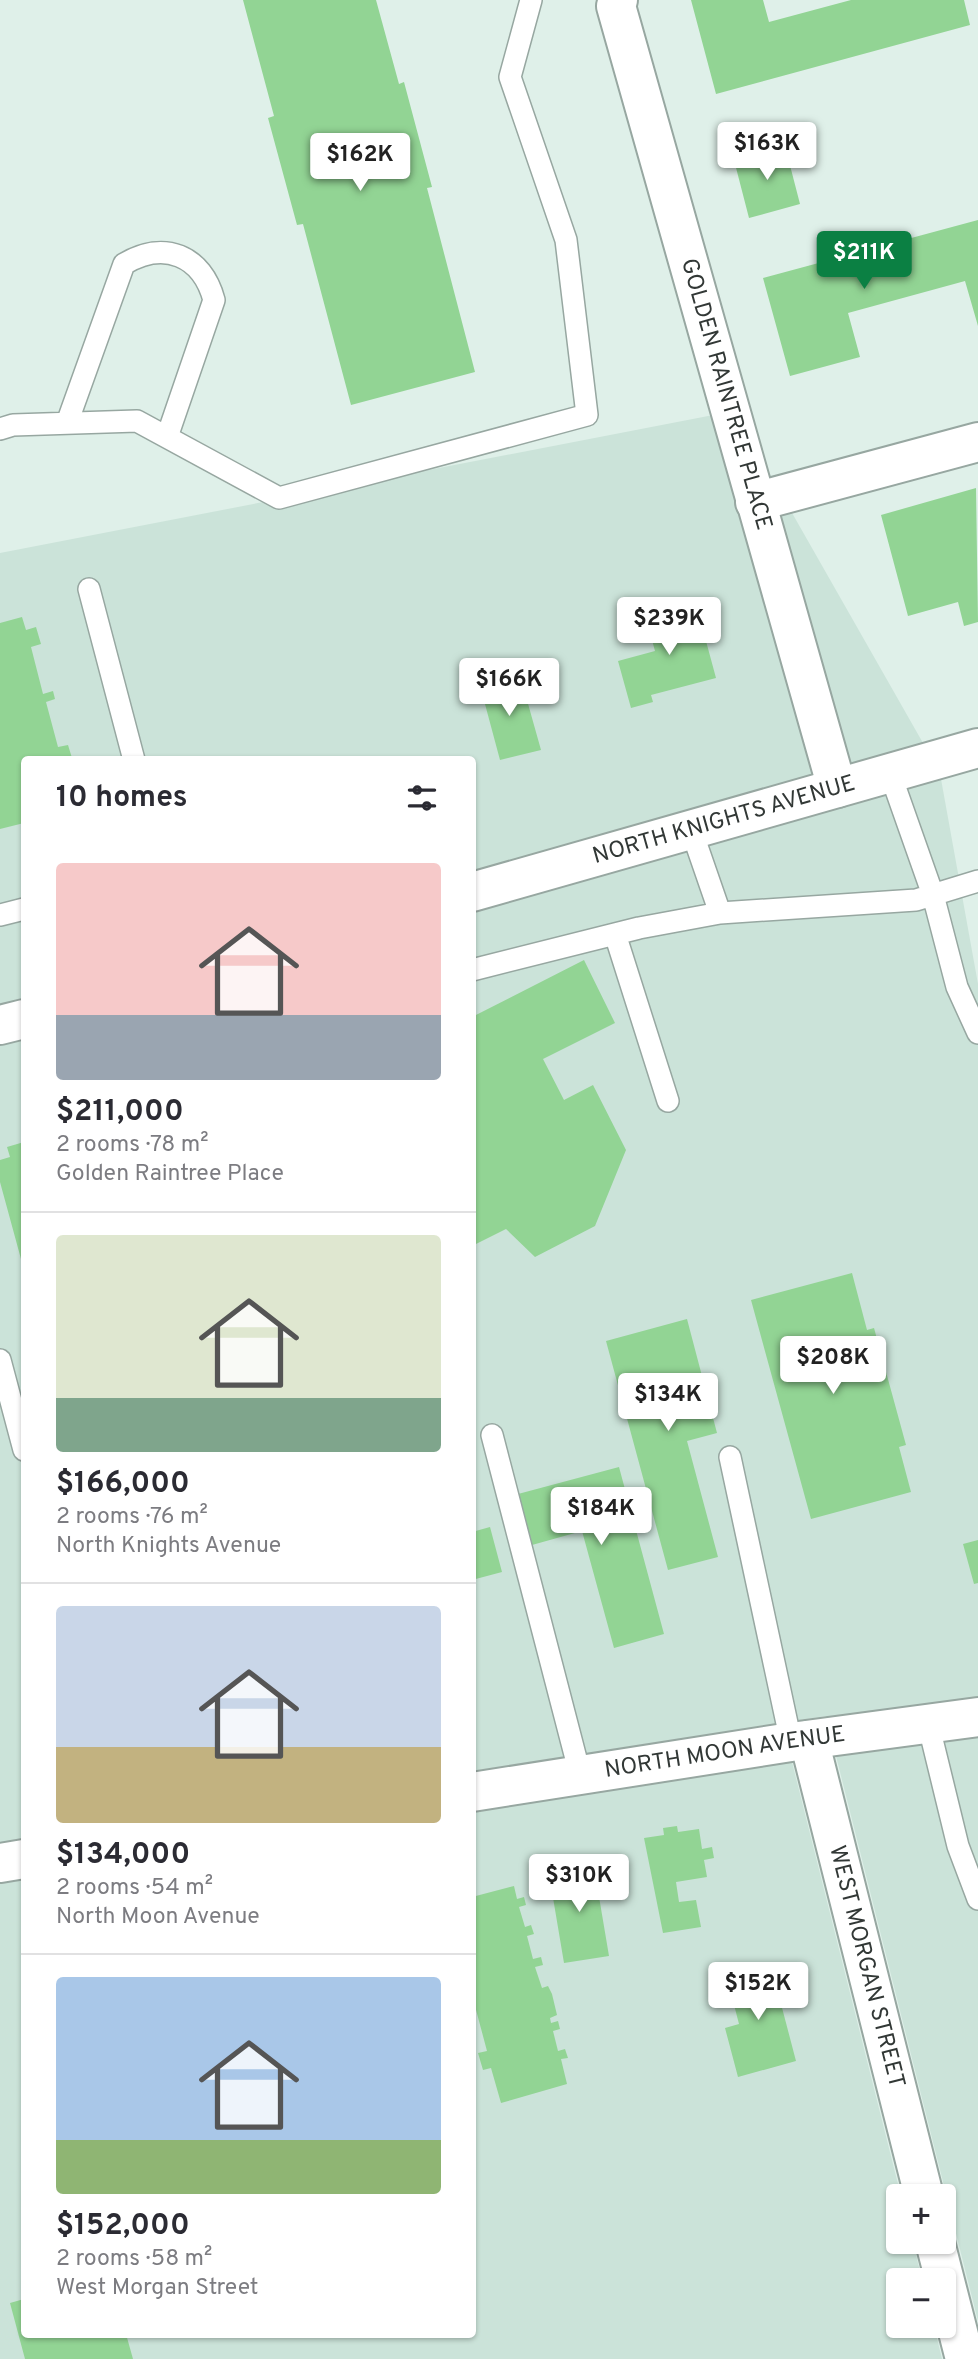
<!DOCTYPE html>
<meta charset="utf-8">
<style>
:root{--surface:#fff;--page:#f2f2f3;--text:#2b2b33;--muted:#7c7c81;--line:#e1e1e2;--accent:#0b8043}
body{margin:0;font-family:Overpass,sans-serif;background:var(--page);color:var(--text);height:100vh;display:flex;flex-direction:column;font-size:26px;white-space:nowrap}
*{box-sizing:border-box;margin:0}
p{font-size:23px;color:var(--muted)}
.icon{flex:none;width:38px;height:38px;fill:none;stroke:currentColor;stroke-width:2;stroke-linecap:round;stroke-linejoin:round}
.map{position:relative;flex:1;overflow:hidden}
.panel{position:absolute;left:21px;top:756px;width:455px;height:1582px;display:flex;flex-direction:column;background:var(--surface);border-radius:7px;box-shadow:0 2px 5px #0004}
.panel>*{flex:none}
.fabs{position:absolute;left:886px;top:2184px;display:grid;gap:14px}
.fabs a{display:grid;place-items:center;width:70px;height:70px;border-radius:7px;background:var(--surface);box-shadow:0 2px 5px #0004;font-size:35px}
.price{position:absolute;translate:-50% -60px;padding:0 16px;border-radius:7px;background:#fff;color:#222;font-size:23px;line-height:46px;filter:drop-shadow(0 2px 4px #0008)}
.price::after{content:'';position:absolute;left:50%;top:42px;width:21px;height:16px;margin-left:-10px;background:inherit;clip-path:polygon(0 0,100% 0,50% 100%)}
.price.active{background:var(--accent);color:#fff}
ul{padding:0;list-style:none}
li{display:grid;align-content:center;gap:14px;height:371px;padding:0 35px}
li+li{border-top:2px solid var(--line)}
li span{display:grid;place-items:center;height:217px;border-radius:7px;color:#555}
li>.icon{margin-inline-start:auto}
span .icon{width:126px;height:126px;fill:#fffc;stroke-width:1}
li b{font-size:30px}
h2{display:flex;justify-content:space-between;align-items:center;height:84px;padding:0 35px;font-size:30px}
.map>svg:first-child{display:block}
.built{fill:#cbe3d9}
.building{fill:#92d494}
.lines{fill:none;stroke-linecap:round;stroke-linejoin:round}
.service-casing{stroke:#97a7a1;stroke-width:24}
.minor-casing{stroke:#97a7a1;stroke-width:42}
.service{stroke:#fff;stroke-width:21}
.minor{stroke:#fff;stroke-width:38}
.labels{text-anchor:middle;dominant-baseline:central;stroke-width:5;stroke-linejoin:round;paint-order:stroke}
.street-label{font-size:23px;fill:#323836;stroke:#fff}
</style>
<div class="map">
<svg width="978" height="2359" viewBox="0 0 978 2359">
<rect width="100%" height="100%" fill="#dff0e9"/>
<path class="built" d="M734 411 923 743 473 872 472 760H24V999L0 1005V553Z
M941 779 978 984V1697L827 1718 826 1716 473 1771V912Z
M24 1039V1839L0 1843V1046Z
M978 1736V2321L836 1756Z
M792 1762 901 2196H898V2242H913L922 2280H898V2326H934L942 2359H0V1882L24 1879V2334H472L473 1811Z"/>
<path class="building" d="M243 0H376L399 84 404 82 432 187 427 188 475 372 351 405 303 224 297 225 268 118 274 116Z
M691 0H763L769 22 851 0H964L970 25 716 94Z
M785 146 800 204 749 218 734 160Z
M978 220V326L965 281 848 313 860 357 790 376 763 278Z
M976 488 978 622 964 626 958 602 908 616 881 515Z
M696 604 716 678 651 695 653 702 631 708 618 661 655 651 646 618Z
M22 617 26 630 36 627 41 644 31 647 43 694 53 691 55 699 46 702 58 747 68 745 72 758 24 760V823L0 829V623Z
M503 672 510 697 525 693 541 750 500 760 478 678Z
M584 960 615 1023 543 1059 564 1100 593 1085 626 1150 595 1226 535 1257 506 1229 472 1246V1017Z
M24 1142V1270L0 1182V1160L10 1157 7 1147Z
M852 1273 867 1330 874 1328 906 1445 899 1447 911 1492 811 1519 751 1300Z
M687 1319 717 1433 687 1441 718 1557 668 1570 606 1341Z
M619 1467 664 1634 614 1648 582 1531 532 1545 518 1494Z
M490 1527 502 1572 472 1580V1532Z
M978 1540V1583L974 1584 963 1544Z
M677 1826 678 1832 699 1829 702 1849 712 1847 714 1858 704 1860 707 1877 676 1882 679 1902 696 1900 701 1927 663 1933 644 1838 664 1835 663 1828Z
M565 1862 567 1871 594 1867 609 1956 564 1963 549 1874 560 1872 559 1864Z
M514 1886 517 1899 524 1897 526 1905 519 1907 525 1927 531 1925 534 1934 527 1936 533 1959 541 1957 543 1965 535 1967 542 1988 548 1986 552 1994 557 2015 550 2018 551 2023 558 2021 560 2029 553 2031 558 2051 565 2049 568 2058 561 2059 567 2084 501 2103 491 2068 483 2070 478 2053 487 2051 475 2006H472V1897Z
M770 1962 796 2061 738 2077 725 2028 739 2024 726 1974Z
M24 2299V2334H126L133 2359H25L10 2303Z"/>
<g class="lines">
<defs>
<path id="service" d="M67 423 124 264C164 240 202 255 214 300L167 437
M0 429 13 425 137 421 279 498 587 415 566 240 510 77 531 0
M89 589 134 760
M890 773 933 895 957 987 978 1033
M691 829 720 913 916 900 978 881
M0 915 24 909
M615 934 668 1101
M472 970 639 928 720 913
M0 1360 24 1450
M492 1435 580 1774
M730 1457 791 1742
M928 1723 958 1846 978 1899"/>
<g id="minor">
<path id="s1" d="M618 0 616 6 837 788"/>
<path d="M755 502 978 442"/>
<path id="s2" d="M472 892 978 748"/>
<path d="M0 1025 24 1019"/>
<path id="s3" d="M809 1740 924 2196"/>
<path id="s4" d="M472 1792 791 1742 978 1717"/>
<path d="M0 1863 24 1859"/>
<path d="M935 2242 965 2359"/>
</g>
</defs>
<use href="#service" class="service-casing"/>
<use href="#minor" class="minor-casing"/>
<use href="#service" class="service"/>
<use href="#minor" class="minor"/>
</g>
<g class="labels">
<g class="street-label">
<text stroke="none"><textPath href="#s1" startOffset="410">GOLDEN RAINTREE PLACE</textPath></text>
<text stroke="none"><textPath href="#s2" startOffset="262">NORTH KNIGHTS AVENUE</textPath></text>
<text stroke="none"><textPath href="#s4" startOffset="256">NORTH MOON AVENUE</textPath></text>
<text stroke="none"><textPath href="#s3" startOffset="234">WEST MORGAN STREET</textPath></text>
</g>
</g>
</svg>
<div class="fabs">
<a>+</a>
<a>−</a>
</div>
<b class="price" style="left:767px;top:182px">$163K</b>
<b class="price" style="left:360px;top:193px">$162K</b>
<b class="price active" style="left:864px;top:291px">$211K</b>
<b class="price" style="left:669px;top:657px">$239K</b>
<b class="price" style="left:509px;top:718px">$166K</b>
<b class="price" style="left:833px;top:1396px">$208K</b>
<b class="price" style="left:668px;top:1433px">$134K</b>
<b class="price" style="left:601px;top:1547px">$184K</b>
<b class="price" style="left:579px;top:1914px">$310K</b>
<b class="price" style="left:758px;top:2022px">$152K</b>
<section class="panel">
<h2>10 homes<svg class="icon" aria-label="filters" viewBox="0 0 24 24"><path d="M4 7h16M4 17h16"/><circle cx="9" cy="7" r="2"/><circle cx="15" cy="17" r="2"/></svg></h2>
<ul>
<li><span style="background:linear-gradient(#f6c9c9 70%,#9aa5b1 0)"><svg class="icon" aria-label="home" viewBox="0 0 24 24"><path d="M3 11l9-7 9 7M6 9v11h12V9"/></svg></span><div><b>$211,000</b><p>2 rooms · 78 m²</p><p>Golden Raintree Place</p></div></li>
<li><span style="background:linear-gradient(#dfe7d0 75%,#7fa58c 0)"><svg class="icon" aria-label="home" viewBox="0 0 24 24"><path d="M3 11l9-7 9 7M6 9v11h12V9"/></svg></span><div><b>$166,000</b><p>2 rooms · 76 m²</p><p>North Knights Avenue</p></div></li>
<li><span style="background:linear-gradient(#c9d6e8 65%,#c2b280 0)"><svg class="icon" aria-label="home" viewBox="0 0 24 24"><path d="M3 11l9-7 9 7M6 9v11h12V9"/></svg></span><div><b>$134,000</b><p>2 rooms · 54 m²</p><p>North Moon Avenue</p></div></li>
<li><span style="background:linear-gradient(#a9c7e8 75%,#8fb573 0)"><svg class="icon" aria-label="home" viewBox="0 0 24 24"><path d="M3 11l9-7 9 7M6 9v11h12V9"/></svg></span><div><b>$152,000</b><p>2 rooms · 58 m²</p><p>West Morgan Street</p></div></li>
</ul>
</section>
</div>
